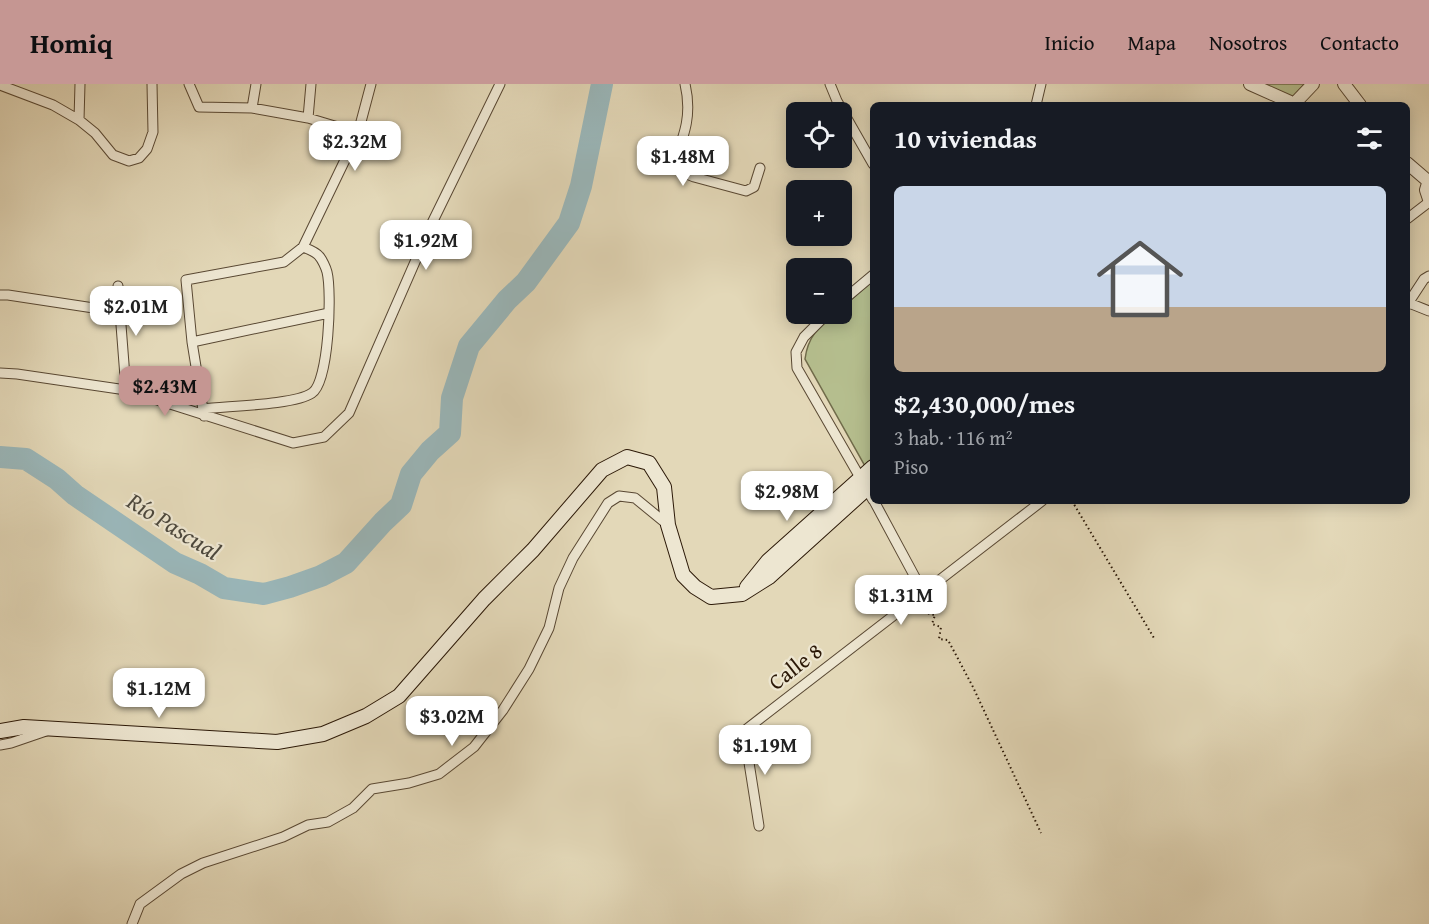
<!DOCTYPE html>
<html lang="es">
<meta charset="utf-8">
<style>
:root{--surface:#171b24;--page:#20242c;--text:#f1f3f6;--muted:#9ea1a6;--line:#363941;--accent:#c59692}
body{margin:0;font-family:"Gentium Book Plus",serif;background:var(--page);color:var(--text);height:100vh;display:flex;flex-direction:column;font-size:22px;white-space:nowrap}
*{box-sizing:border-box;margin:0}
p{font-size:20px;color:var(--muted)}
.icon{flex:none;width:33px;height:33px;fill:none;stroke:currentColor;stroke-width:2;stroke-linecap:round;stroke-linejoin:round}
.map{position:relative;flex:1;overflow:hidden}
.sheet{position:absolute;left:870px;top:18px;width:540px;height:402px;display:flex;flex-direction:column;background:var(--surface);border-radius:9px;box-shadow:0 3px 15px #0003}
.sheet>*{flex:none}
.fabs{position:absolute;left:786px;top:18px;display:grid;gap:12px}
.fabs a{display:grid;place-items:center;width:66px;height:66px;border-radius:9px;background:var(--surface);box-shadow:0 3px 15px #0003;font-size:30px}
.price{position:absolute;translate:-50% -51px;padding:0 14px;border-radius:12px;background:#fff;color:#222;font-size:20px;line-height:39px;filter:drop-shadow(0 2px 3px #0008)}
.price::after{content:'';position:absolute;left:50%;top:36px;width:18px;height:14px;margin-left:-9px;background:inherit;clip-path:polygon(0 0,100% 0,50% 100%)}
.price.current{background:var(--accent);color:#111}
ul{padding:0;list-style:none}
li{display:grid;align-content:center;gap:12px;height:318px;padding:0 24px}
li+li{border-top:2px solid var(--line)}
li span{display:grid;place-items:center;height:186px;border-radius:9px;color:#555}
li>.icon{margin-inline-start:auto}
span .icon{width:108px;height:108px;fill:#fffc;stroke-width:1}
li b{font-size:26px}
h2{display:flex;justify-content:space-between;align-items:center;height:72px;padding:0 24px;font-size:26px}
header{display:flex;align-items:center;gap:36px;box-sizing:border-box;height:84px;padding:0 30px;background:var(--accent);color:#111}
header strong{font-size:28px}
nav{display:flex;gap:33px;margin-inline-start:auto;font-size:21px}
.map>svg:first-child{display:block}
.green{fill:#b5be8e;stroke:#706b4a;stroke-width:1.5}
.lines{fill:none;stroke-linecap:round;stroke-linejoin:round}
.river{stroke:#9ab7ba;stroke-width:22}
.minor-casing{stroke:#594833;stroke-width:11}
.tertiary-casing{stroke:#594833;stroke-width:14}
.secondary-casing{stroke:#2b1807;stroke-width:16}
.path{stroke:#2b1807;stroke-width:2;stroke-dasharray:1.5 3;stroke-linecap:butt}
.minor{stroke:#ede6d1;stroke-width:9}
.tertiary{stroke:#ede6d1;stroke-width:12}
.secondary{stroke:#ede6d1;stroke-width:14}
.labels{text-anchor:middle;dominant-baseline:central;stroke-width:4.5;stroke-linejoin:round;paint-order:stroke}
.street-label{font-size:22px;fill:#2b1807;stroke:#ede6d1}
.water-label{font-size:24px;font-style:italic;fill:#4c483d;stroke:#ede6d1}
</style>
<header>
<strong>Homiq</strong>
<nav><a>Inicio</a><a>Mapa</a><a>Nosotros</a><a>Contacto</a></nav>
</header>
<div class="map">
<svg width="1429" height="840" viewBox="0 0 1429 840">
<rect width="100%" height="100%" fill="#e3d8b8"/>
<filter id="stains"><feTurbulence type="fractalNoise" baseFrequency=".00333" numOctaves="4"/><feColorMatrix values="0 0 0 0 .2 0 0 0 0 .09 0 0 0 0 .02 0 0 0 .5 -.17"/></filter>
<radialGradient id="worn" r=".72"><stop offset=".6" stop-color="#630" stop-opacity="0"/><stop offset="1" stop-color="#630" stop-opacity=".3"/></radialGradient>
<path class="green" d="M1263 0H1306L1291 15Z
M873 196V375L865 382 805 275C808 252 818 244 835 230H842V224Z"/>
<g class="lines">
<path class="river" d="M0 373 26 375 57 395 75 411 175 479 200 490 224 504 264 510 290 503 321 492 346 479 383 438 401 421 411 390 430 367 450 349 452 314 469 262 507 216 526 198 569 139 581 102 602 0"/>
<defs>
<path id="minor" d="M189 0 199 23 252 24 308 34 358 49
M685 0C692 30 685 49 675 76L682 88 694 93 746 107 754 103 760 84
M830 0 837 17 873 80
M0 1 53 21 79 36 95 49 113 71 129 77 139 74 147 65 153 48 152 0
M1036 21 1041 0
M252 24 256 0
M308 34 311 0
M79 36 80 0
M1407 135 1429 118
M118 202 126 306
M0 211H8L120 228
M842 217 873 191
M1409 219 1429 227
M1407 221 1424 195 1429 192
M827 230 804 253 796 268 797 284 873 416
M192 258 329 229
M0 289 17 290 126 306 293 359 324 353 349 329 432 139 500 0
M203 325C226 322 295 321 312 309 329 298 332 208 327 188 326 184 322 175 319 172 316 168 308 165 303 163
M204 332 192 258 186 196 284 178 303 163 358 49 371 0
M874 417 923 508
M0 661 11 659 46 647
M759 742 744 647 1042 417
M132 840 140 820 181 790 203 779 283 753 308 741 328 738 353 724 372 705 409 699 439 690 474 663 503 626 529 585 549 544 559 504 573 474 608 419 619 412 635 414 668 441"/>
<path id="tertiary" d="M1250 0 1297 21
M1344 0 1360 21
M1294 20 1313 0
M1407 79 1428 97
M1429 96 1426 106 1429 115"/>
<path id="secondary" d="M1290 21 1294 20
M747 503 768 477 873 383
M0 647 24 643 277 658 323 650 366 632 399 612 484 515 533 466 602 386 627 373 649 379 664 403 668 441 683 491 695 503 711 513 742 510 769 493 873 399"/>
</defs>
<use href="#minor" class="minor-casing"/>
<use href="#tertiary" class="tertiary-casing"/>
<use href="#secondary" class="secondary-casing"/>
<path class="path" d="M1072 417 1154 554
M928 519H929L926 529 935 531 932 540 941 543 939 555 948 556 973 603 1041 749"/>
<use href="#minor" class="minor"/>
<use href="#tertiary" class="tertiary"/>
<use href="#secondary" class="secondary"/>
</g>
<g class="labels">
<g class="street-label">
<text transform="translate(795 582) rotate(-38)">Calle 8</text>
</g>
<g class="water-label">
<text transform="translate(174 442) rotate(32)">Río Pascual</text>
</g>
</g>
<rect width="100%" height="100%" filter="url(#stains)"/>
<rect width="100%" height="100%" fill="url(#worn)"/>
</svg>
<div class="fabs">
<a><svg class="icon" aria-label="locate" viewBox="0 0 24 24"><circle cx="12" cy="12" r="6"/><path d="M12 2v4M12 18v4M2 12h4M18 12h4"/></svg></a>
<a>+</a>
<a>−</a>
</div>
<b class="price" style="left:355px;top:88px">$2.32M</b>
<b class="price" style="left:683px;top:103px">$1.48M</b>
<b class="price" style="left:426px;top:187px">$1.92M</b>
<b class="price" style="left:136px;top:253px">$2.01M</b>
<b class="price current" style="left:165px;top:333px">$2.43M</b>
<b class="price" style="left:787px;top:438px">$2.98M</b>
<b class="price" style="left:901px;top:542px">$1.31M</b>
<b class="price" style="left:159px;top:635px">$1.12M</b>
<b class="price" style="left:452px;top:663px">$3.02M</b>
<b class="price" style="left:765px;top:692px">$1.19M</b>
<section class="sheet">
<h2>10 viviendas<svg class="icon" aria-label="filters" viewBox="0 0 24 24"><path d="M4 7h16M4 17h16"/><circle cx="9" cy="7" r="2"/><circle cx="15" cy="17" r="2"/></svg></h2>
<ul>
<li><span style="background:linear-gradient(#c9d6e8 65%,#b9a48a 0)"><svg class="icon" aria-label="home" viewBox="0 0 24 24"><path d="M3 11l9-7 9 7M6 9v11h12V9"/></svg></span><div><b>$2,430,000/mes</b><p>3 hab. · 116 m²</p><p>Piso</p></div></li>
</ul>
</section>
</div>
